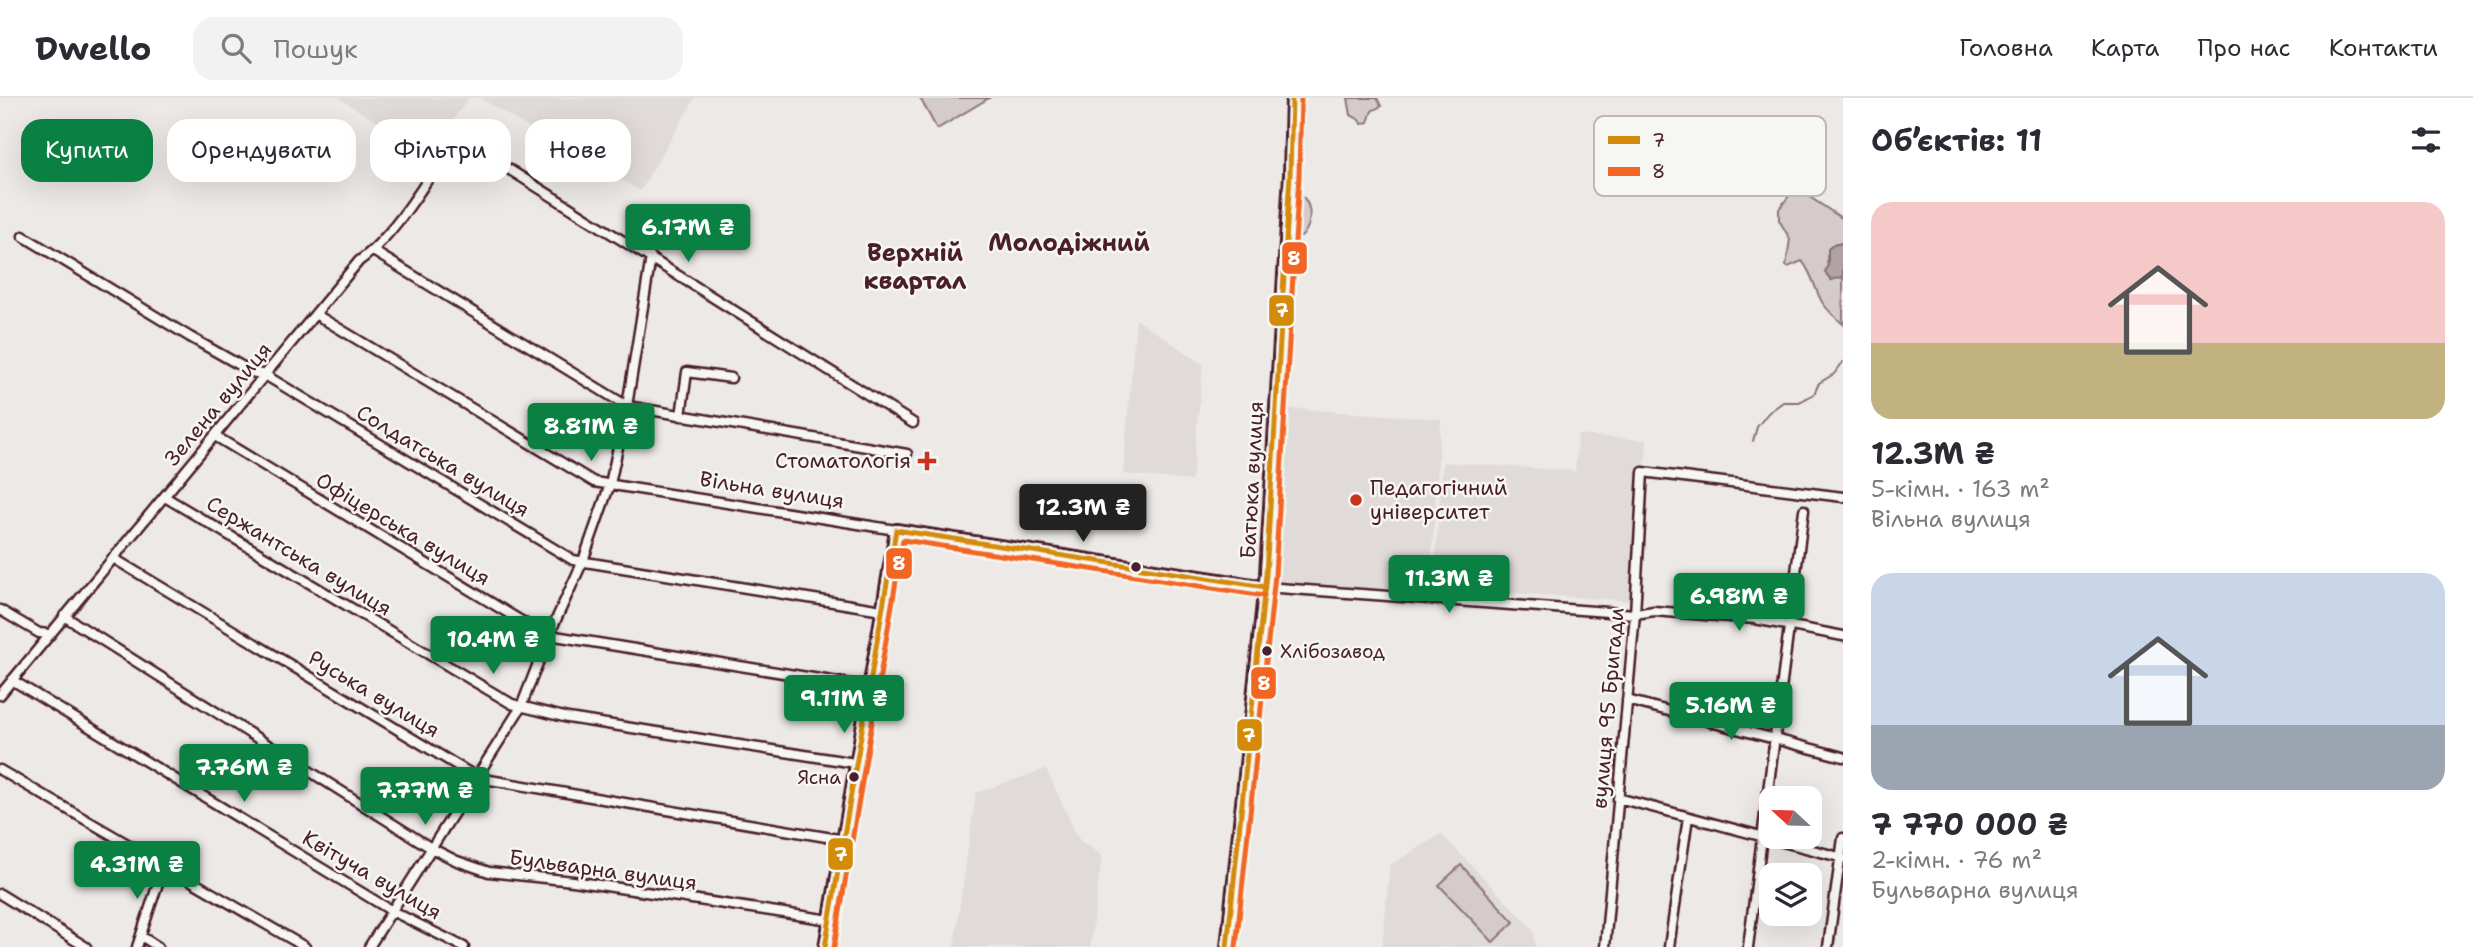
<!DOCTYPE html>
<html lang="uk">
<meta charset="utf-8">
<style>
:root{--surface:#fff;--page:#f2f2f3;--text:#2b2b33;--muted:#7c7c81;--line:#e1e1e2;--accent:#0b8043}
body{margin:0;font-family:"Shantell Sans",sans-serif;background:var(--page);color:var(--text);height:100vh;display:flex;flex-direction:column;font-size:26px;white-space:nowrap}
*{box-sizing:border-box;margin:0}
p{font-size:23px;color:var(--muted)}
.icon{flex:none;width:38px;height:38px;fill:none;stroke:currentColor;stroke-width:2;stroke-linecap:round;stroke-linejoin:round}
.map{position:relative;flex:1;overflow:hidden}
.panel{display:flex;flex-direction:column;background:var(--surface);width:630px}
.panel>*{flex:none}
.guide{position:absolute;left:21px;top:21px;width:665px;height:63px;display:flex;gap:14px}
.needle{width:46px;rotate:292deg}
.fabs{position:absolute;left:1759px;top:688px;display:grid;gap:14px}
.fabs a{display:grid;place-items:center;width:63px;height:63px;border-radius:14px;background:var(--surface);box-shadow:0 7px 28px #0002;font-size:35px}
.price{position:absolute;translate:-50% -60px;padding:0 16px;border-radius:7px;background:var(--accent);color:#fff;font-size:23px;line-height:46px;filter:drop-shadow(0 2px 4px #0008)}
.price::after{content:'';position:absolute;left:50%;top:42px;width:21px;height:16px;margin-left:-10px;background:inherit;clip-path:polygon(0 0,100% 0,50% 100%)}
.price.current{background:#222;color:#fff}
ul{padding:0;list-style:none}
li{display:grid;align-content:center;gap:14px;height:371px;padding:0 28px}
li span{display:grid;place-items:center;height:217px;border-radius:21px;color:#555}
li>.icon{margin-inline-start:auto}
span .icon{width:126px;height:126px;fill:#fffc;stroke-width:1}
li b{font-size:30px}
h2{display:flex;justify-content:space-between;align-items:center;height:84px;padding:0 28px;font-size:30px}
.pill{padding:0 24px;border-radius:21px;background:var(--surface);box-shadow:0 7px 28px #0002;font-size:24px;line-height:63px}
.pill.current{background:var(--accent);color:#fff}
header{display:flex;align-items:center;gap:42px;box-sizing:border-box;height:98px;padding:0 35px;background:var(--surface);border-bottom:2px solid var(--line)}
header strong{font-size:33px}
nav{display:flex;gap:38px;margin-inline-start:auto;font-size:24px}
.search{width:490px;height:63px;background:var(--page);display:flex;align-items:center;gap:18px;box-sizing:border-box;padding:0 24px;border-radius:21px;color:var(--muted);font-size:26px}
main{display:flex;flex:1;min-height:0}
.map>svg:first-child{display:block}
.built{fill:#e0dad8}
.green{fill:#d4cbca;stroke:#8f757a;stroke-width:2}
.water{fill:#b1a2a3;stroke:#886e73;stroke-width:2}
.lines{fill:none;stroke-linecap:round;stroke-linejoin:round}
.stream{stroke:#886e73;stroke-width:2}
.street-casing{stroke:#4a1f2b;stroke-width:13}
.secondary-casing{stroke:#4a1f2b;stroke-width:16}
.street{stroke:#f6f6f2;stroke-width:8}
.secondary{stroke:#f6f6f2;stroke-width:10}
.bus-1-casing{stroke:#f6f6f2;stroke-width:10}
.bus-2-casing{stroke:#f6f6f2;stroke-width:10}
.bus-1{stroke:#d48b09;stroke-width:5}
.bus-2{stroke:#f26522;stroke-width:5}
.poi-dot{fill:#c8321e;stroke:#f6f6f2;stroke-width:2.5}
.bus-dot{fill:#4a1f2b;stroke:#f6f6f2;stroke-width:2.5}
.labels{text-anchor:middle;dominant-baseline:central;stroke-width:5;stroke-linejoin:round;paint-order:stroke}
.bus-label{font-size:19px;fill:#4a1f2b;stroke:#f6f6f2;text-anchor:start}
.street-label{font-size:21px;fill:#4a1f2b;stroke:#f6f6f2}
.poi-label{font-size:21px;fill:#4a1f2b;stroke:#f6f6f2;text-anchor:end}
.quarter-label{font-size:24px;font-weight:bold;fill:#4a1f2b;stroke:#f6f6f2}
.key{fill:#f6f6f2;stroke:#c2b6b6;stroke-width:2}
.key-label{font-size:19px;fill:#4a1f2b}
.line-badge{stroke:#f6f6f2;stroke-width:2.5}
.badge-label{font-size:19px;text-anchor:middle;font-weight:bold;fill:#fff}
</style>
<header>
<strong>Dwello</strong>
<div class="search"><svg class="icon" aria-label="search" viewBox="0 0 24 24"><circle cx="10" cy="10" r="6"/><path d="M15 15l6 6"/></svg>Пошук</div>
<nav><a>Головна</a><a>Карта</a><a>Про нас</a><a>Контакти</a></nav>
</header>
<main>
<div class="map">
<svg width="1843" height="849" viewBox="0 0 1843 849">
<rect width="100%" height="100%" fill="#ece9e6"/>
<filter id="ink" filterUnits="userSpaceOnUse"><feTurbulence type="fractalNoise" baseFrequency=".0143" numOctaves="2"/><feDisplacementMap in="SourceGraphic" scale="14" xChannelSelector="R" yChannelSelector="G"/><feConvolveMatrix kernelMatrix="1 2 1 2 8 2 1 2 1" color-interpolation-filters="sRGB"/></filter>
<g filter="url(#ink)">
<path class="built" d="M339 0H469L440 39 427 51 418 50Z
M480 0H695L640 93 624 83 613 81Z
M1136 221 1203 266 1192 383 1123 376Z
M1284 310 1441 321 1429 494 1272 483Z
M1578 337 1647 342 1634 503 1433 490 1443 364 1575 373Z
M1046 671 1079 742 1102 758 1090 849H954L976 695Z
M1441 736 1531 829 1534 834 1535 849H1382L1390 767Z"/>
<path class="green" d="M920 0H989L937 31Z
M1348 0H1377L1381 8 1372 13 1368 24 1362 26 1358 21 1351 17Z
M1796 93 1805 96 1843 121V145L1833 147 1827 158 1828 172 1836 179H1843V226C1835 219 1824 210 1820 200 1814 188 1811 173 1802 163L1788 169 1786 168 1790 141 1779 122V111L1789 98Z
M1299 98 1304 100C1313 111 1311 130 1301 139H1296Z
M1461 767 1514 824 1493 844 1439 787Z"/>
<path class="water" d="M1843 145V179L1831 182 1825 174 1828 167V151L1833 147Z"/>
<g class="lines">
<path class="stream" d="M1753 343 1757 329 1768 315 1783 304H1799L1814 296 1819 285 1834 276 1843 264"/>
<defs>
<path id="street" d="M448 33 913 325
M23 138 190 239 252 274 265 277 573 462 882 512
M373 153 627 308 907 356
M315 216 594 384 896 432
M681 318 687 274 731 280
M215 338 528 527 549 537 869 589
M165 399 512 606 568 620 855 665
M113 460 478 680 844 742
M1265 489 1635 516 1654 513 1755 521 1843 538
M0 512 39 535 49 536
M64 518 431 750 457 763 489 774 573 783 830 822
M12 582 392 813 464 849
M0 597 359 163C393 139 428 82 451 45L448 33
M1627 602 1843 659
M0 672 305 849
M1618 700 1843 760
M0 796 86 849
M141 838 158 849
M137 849 164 767
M369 849 521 609 549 537 583 463 610 386 627 308 651 159
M1605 849 1635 516 1643 374 1843 399
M1669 849 1688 719
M1748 849 1804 412
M1828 849 1843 740"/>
<path id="secondary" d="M825 849 896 432 1265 489
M1227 849 1266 476 1290 77 1292 0"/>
</defs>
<use href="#street" class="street-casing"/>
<use href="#secondary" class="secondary-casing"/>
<use href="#street" class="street"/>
<use href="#secondary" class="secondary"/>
<defs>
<path id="bus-1" d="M825 849 896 432 1265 489
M1227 849 1266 476 1290 77 1292 0"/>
<path id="bus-2" d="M834 849 903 442 1264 498
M1236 849 1275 477 1299 78 1301 0"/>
</defs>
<use href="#bus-1" class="bus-1-casing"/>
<use href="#bus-2" class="bus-2-casing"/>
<use href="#bus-1" class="bus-1"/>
<use href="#bus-2" class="bus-2"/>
</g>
</g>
<g class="poi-dot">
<path d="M923.5 352.5h7v7h7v7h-7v7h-7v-7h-7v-7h7z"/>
<circle cx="1356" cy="402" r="7"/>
</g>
<g class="bus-dot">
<circle cx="1136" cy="469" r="6"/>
<circle cx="1267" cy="553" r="6"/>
<circle cx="854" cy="679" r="6"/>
</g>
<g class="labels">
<g class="bus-label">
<text x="1280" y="553">Хлібозавод</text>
<text x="841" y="679" text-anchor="end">Ясна</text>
</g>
<g class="street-label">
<text transform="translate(218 306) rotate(-50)">Зелена вулиця</text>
<text transform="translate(443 363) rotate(31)">Солдатська вулиця</text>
<text transform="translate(1252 382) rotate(-87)">Батюка вулиця</text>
<text transform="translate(772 392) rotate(9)">Вільна вулиця</text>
<text transform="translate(403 431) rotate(31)">Офіцерська вулиця</text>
<text transform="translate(299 458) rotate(31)">Сержантська вулиця</text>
<text transform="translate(374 596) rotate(31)">Руська вулиця</text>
<text transform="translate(1608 610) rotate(-85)">вулиця 95 Бригади</text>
<text transform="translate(603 772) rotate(8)">Бульварна вулиця</text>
<text transform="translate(372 777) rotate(30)">Квітуча вулиця</text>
</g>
<g class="poi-label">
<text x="911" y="363">Стоматологія</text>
<text x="1370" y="390" text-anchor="start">Педагогічний<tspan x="1370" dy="24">університет</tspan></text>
</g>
<g class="quarter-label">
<text x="1069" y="145">Молодіжний</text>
<text x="915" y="155">Верхній<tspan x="915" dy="28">квартал</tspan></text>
</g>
</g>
<rect x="1594" y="18" width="232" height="80" rx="10" class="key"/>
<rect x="1608" y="38" width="32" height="8" fill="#d48b09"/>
<rect x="1608" y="69" width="32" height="9" fill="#f26522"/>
<g class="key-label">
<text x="1652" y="49">7</text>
<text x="1652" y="80">8</text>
</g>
<g class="line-badge">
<rect x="1281" y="143" width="27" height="34" rx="7" fill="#f26522"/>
<rect x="1268" y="196" width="27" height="33" rx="7" fill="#d48b09"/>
<rect x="885" y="449" width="28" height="33" rx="7" fill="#f26522"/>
<rect x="1250" y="568" width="27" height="34" rx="7" fill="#f26522"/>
<rect x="1236" y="620" width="27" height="34" rx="7" fill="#d48b09"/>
<rect x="827" y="739" width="27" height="34" rx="7" fill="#d48b09"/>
</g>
<g class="badge-label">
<text x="1294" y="167">8</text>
<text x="1282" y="219">7</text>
<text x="899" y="472">8</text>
<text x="1264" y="592">8</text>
<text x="1249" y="644">7</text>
<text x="841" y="763">7</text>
</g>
</svg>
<div class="fabs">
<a><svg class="needle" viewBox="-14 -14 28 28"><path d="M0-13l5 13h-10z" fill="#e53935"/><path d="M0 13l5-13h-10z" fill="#7c7c81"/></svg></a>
<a><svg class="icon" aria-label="layers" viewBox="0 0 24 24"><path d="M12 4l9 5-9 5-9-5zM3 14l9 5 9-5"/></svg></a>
</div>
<b class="price" style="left:688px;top:166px">6.17M ₴</b>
<b class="price" style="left:591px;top:365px">8.81M ₴</b>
<b class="price current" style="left:1083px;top:446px">12.3M ₴</b>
<b class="price" style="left:1449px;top:517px">11.3M ₴</b>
<b class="price" style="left:1739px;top:535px">6.98M ₴</b>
<b class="price" style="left:493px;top:578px">10.4M ₴</b>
<b class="price" style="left:844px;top:637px">9.11M ₴</b>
<b class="price" style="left:1731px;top:644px">5.16M ₴</b>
<b class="price" style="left:244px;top:706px">7.76M ₴</b>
<b class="price" style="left:425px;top:729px">7.77M ₴</b>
<b class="price" style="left:137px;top:803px">4.31M ₴</b>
<div class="guide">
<a class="pill current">Купити</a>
<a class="pill">Орендувати</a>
<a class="pill">Фільтри</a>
<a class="pill">Нове</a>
</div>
</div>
<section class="panel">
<h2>Об’єктів: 11<svg class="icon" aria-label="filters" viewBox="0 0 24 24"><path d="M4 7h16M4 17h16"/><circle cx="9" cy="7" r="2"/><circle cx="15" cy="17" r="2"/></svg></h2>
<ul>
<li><span style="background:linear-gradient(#f6c9c9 65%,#c2b280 0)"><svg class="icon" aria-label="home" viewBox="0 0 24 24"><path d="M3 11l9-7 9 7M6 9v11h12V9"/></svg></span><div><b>12.3M ₴</b><p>5-кімн. · 163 m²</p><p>Вільна вулиця</p></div></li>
<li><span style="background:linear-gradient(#c9d6e8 70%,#9aa5b1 0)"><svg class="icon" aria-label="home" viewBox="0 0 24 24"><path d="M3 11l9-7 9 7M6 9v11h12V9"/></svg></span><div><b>7 770 000 ₴</b><p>2-кімн. · 76 m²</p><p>Бульварна вулиця</p></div></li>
</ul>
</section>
</main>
